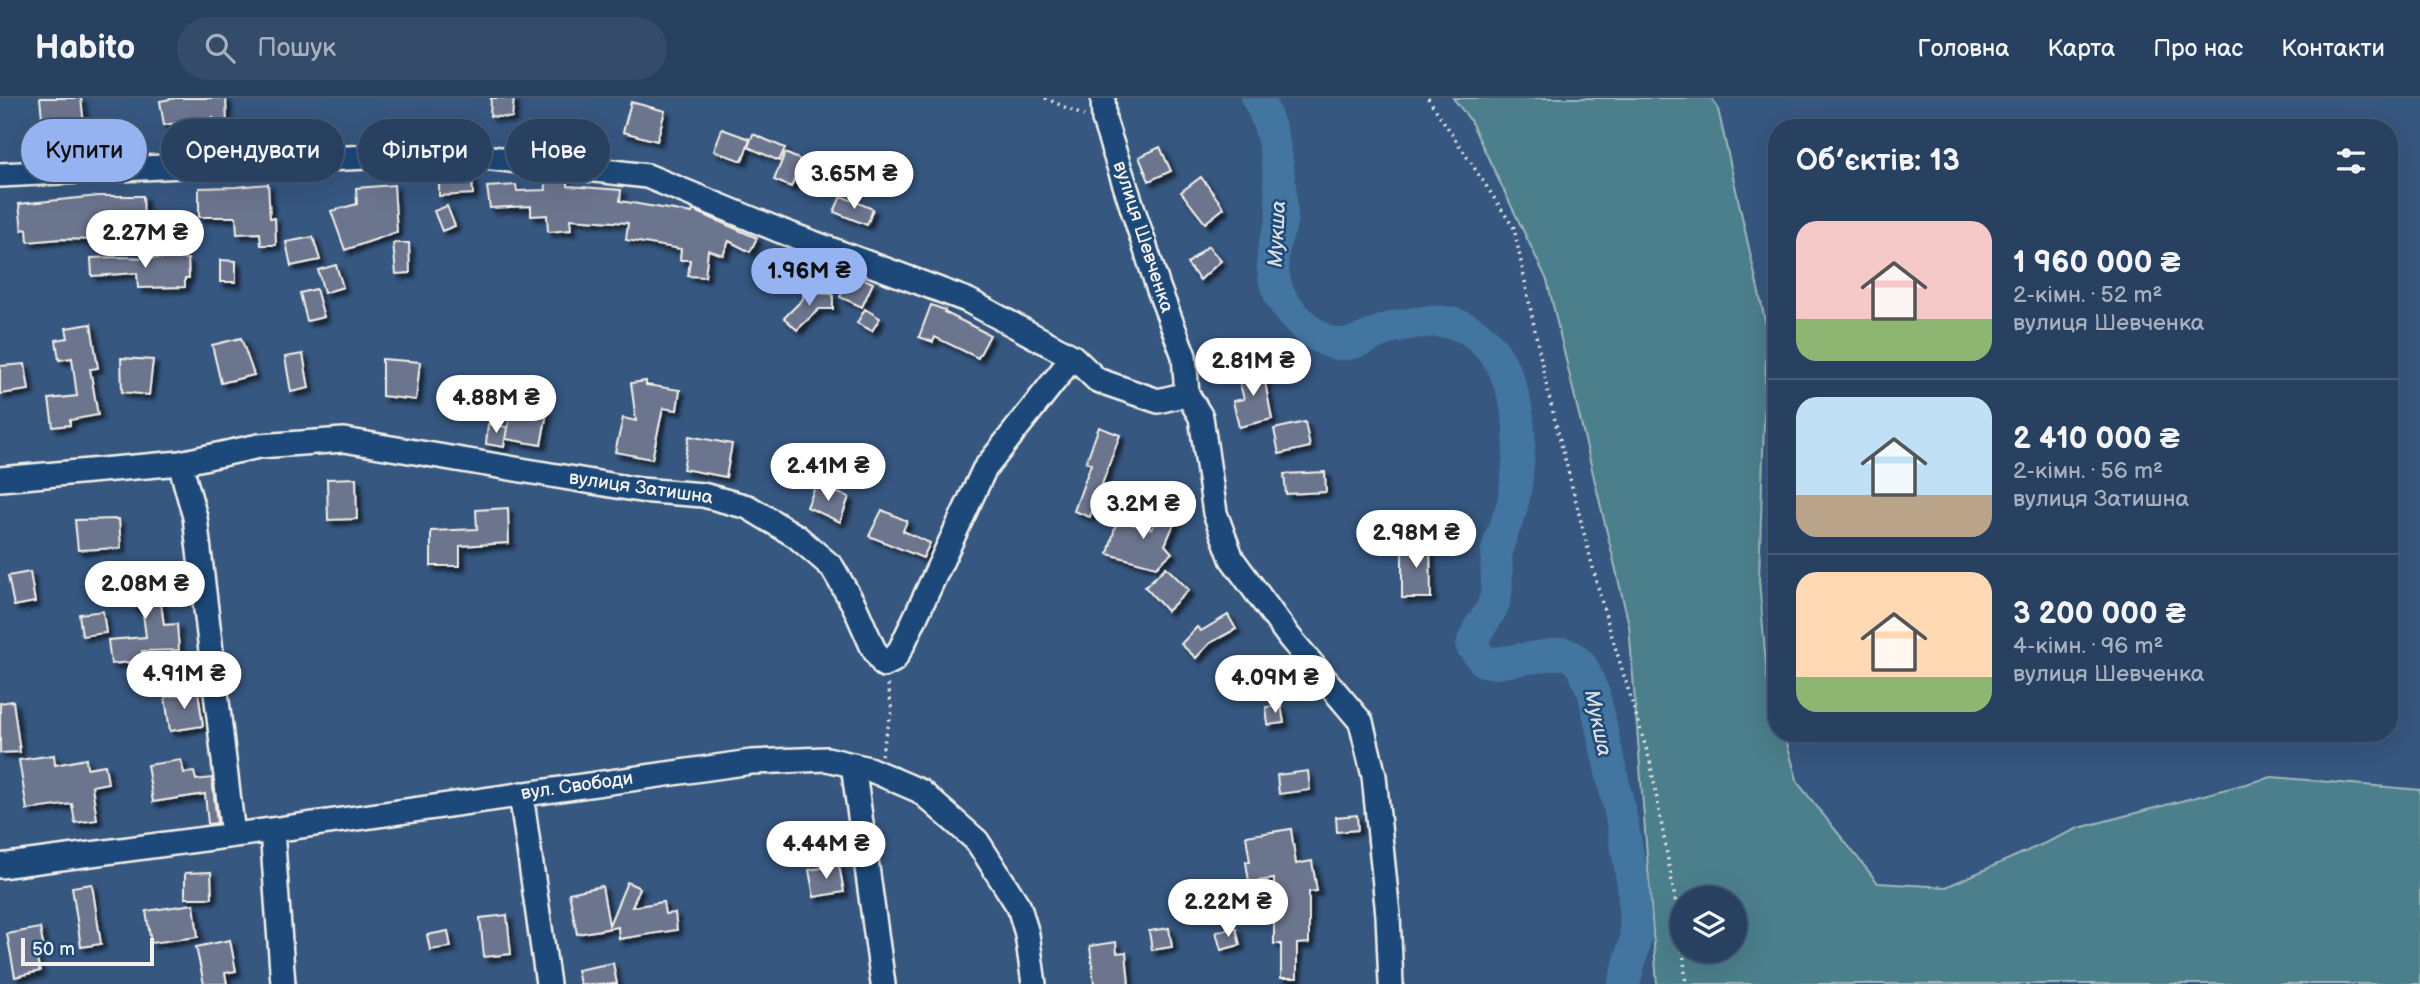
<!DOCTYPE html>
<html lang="uk">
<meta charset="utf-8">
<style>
:root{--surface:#284160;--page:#344c69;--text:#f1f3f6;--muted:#a5afbd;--line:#445a75;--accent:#95b2f1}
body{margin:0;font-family:"Balsamiq Sans",sans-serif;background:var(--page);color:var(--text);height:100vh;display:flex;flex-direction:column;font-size:26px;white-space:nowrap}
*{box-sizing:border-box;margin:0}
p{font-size:23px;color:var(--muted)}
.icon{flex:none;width:38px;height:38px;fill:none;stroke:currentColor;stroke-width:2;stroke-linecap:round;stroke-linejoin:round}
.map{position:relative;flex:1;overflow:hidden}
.sheet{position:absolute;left:1768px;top:21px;width:630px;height:623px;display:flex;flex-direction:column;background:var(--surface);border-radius:28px;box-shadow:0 7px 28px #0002,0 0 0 2px var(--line)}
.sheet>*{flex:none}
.top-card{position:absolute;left:21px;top:21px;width:665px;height:63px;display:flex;gap:14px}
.controls{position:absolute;left:1670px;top:788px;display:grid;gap:14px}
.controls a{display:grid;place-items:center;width:77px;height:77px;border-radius:50%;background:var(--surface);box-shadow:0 7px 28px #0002,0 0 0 2px var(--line);font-size:35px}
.scale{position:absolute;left:21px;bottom:18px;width:133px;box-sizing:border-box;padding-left:7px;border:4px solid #f4f1e8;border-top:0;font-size:19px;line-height:24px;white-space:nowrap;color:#f4f1e8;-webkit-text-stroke:5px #1f4a7a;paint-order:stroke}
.price{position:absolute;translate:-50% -60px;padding:0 16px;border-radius:24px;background:#fff;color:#222;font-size:23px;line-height:46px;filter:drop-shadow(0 2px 4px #0008)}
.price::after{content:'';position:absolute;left:50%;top:42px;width:21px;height:16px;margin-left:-10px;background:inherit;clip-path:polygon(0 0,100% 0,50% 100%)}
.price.current{background:var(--accent);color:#111}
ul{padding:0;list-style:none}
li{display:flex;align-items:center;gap:21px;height:175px;padding:0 28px}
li+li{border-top:2px solid var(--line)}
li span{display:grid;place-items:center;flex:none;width:196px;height:140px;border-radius:21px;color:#555}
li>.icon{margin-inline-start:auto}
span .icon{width:84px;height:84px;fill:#fffc;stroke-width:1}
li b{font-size:30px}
h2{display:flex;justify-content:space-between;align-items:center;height:84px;padding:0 28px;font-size:30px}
.chip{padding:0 24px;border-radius:32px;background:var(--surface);box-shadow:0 7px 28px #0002,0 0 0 2px var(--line);font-size:24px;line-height:63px}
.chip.current{background:var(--accent);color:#111}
header{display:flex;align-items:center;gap:42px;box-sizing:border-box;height:98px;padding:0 35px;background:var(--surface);border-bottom:2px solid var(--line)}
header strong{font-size:33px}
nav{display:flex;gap:38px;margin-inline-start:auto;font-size:24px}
.search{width:490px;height:63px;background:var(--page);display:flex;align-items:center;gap:18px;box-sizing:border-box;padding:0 24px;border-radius:38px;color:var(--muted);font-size:26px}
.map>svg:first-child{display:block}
.green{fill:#4c7f8b;stroke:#a0b8ba;stroke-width:2;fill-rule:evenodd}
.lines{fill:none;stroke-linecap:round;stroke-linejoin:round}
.river{stroke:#4375a0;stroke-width:32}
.building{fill:#6c748e;stroke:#f4f1e8;stroke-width:2;filter:url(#shadow)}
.minor-casing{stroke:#f4f1e8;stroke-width:28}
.path{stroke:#f4f1e8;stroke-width:3.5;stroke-dasharray:2 5;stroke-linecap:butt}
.minor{stroke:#1f4a7a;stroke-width:23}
.labels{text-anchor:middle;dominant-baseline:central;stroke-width:5;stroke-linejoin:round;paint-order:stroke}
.street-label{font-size:19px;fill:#f4f1e8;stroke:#1f4a7a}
.water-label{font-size:21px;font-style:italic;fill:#d9dedd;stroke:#1f4a7a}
</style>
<header>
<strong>Habito</strong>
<div class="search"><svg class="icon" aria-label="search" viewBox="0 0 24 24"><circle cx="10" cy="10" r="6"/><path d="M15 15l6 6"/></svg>Пошук</div>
<nav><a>Головна</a><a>Карта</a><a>Про нас</a><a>Контакти</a></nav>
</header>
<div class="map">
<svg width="2420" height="886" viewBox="0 0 2420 886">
<defs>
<filter id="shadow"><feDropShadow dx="4.5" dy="4.5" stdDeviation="2" flood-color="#0009"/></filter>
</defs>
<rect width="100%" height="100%" fill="#365780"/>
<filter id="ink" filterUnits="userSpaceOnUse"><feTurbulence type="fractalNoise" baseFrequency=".0143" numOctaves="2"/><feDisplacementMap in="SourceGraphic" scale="14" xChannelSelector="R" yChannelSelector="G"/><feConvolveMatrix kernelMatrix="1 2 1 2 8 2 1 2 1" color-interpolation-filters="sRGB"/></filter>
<g filter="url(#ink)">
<path class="green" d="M1453 0H1712L1718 11 1767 231 1759 481 1767 579 1776 610V635H1784L1798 685 1878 785 1946 789 2079 730 2272 679 2420 692V886H1657L1629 527 1547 182 1470 22ZM1682 800H1734V852H1682Z"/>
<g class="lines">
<path class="river" d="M1257 0C1277 34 1280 80 1282 118 1282 128 1277 135 1275 144 1269 168 1274 195 1291 214 1303 228 1323 247 1343 246 1362 246 1379 231 1398 228 1418 224 1442 220 1461 228 1504 244 1522 309 1519 350 1518 369 1517 390 1512 408 1508 424 1499 438 1497 453 1495 469 1499 486 1495 501 1491 519 1475 529 1472 548L1484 563 1496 565 1563 555 1573 559 1582 568 1594 596 1623 728 1633 787 1636 839 1624 886"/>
</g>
<path class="building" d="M40 0H81L84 26 43 30Z
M176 0H226L227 27 213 28V20L164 27 160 3Z
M491 0H514L512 20 490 18Z
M631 4 665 13 657 43 623 34Z
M722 31 750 41 742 63 714 53Z
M753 36 785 50 779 63 748 49Z
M1160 49 1171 73 1149 83 1139 59Z
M785 55 803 63 791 89 774 82Z
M439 76H472L473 96 439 98Z
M1201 79 1224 110 1205 125 1181 94Z
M545 80 568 83V88L621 92 620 103 692 115 693 112 757 140 750 154 729 143 723 157 708 152 705 179 688 178 690 162H680L681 151 626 142 628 125 570 121 571 132 548 134 547 117 531 118V108L490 110 487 89 516 87 517 93 546 92Z
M268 86 270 120H275L276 147H261L260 135 237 136 236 119H199V90L236 89Z
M394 87 397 134 345 152 331 113 357 106 356 90Z
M99 98H143L144 119 93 125 94 142 61 141 28 144 27 131 22 132 19 106Z
M841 98 873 111 867 127 834 114Z
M447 108 455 128 442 133 434 113Z
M313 139 320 162 291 168 286 144Z
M393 145H409L410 175 396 176Z
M1208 148 1221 163 1200 182 1187 166Z
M118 159 188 161 189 180H185V189L138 190 137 175 92 178 91 160Z
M220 162 236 163V184H220Z
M336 167 343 189 324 195 318 172Z
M850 175 873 185 862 209 840 199Z
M316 191 324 219 307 223 300 195Z
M803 195 833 196V211H819L797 232 784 220 803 201Z
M931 207 945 212 944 214 990 237 978 260 935 239 933 244 919 239Z
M865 211 880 220 872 233 857 225Z
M91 226 98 270 90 271 98 317 70 322V327L53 329 49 301 77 298 72 260 59 262 56 242 68 240 66 230Z
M241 240 254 277 221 285 212 247Z
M303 256 309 290 291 294 285 259Z
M121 260 153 262 149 297 122 294Z
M382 261 420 264 416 302 382 298Z
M25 266 29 292 0 296V268Z
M1262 268 1272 321 1239 329 1233 303 1244 301 1237 275Z
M646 283V287L680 292 677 312 663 310 652 361 615 354 623 320 636 323 631 285Z
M512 309 547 315 541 347 506 341Z
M1305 324 1310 349 1279 356 1274 331Z
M488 326 507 329 504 349 486 346Z
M1099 329 1120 337 1090 419 1074 413 1091 366 1086 364Z
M689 338 732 346 726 379 683 371Z
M1325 374 1326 394 1286 396 1284 376Z
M356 380 357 421 328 422 327 381Z
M816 387 849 399 840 424 807 409Z
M508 410 509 445 460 448V468H431V433L477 431 476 412Z
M882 412 907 423 903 433 930 445 923 460 869 438Z
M1159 414 1176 421 1165 447 1172 455 1156 469 1108 456 1117 422 1152 431Z
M119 421 121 450 78 452 75 422Z
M1402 444H1430L1431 500H1402Z
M156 469 164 527 177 526 179 552 142 553 143 563 111 566 108 542 146 539 142 508 133 509 127 472Z
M1166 469 1189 492 1167 513 1145 489Z
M30 474 35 504 14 508 8 478Z
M103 513 106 535 82 538 79 516Z
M1228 517 1236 531 1210 545 1196 560 1181 546 1197 529 1201 533Z
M198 593 203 628 170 633 165 599Z
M13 603 20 654 0 655V605Z
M1281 607 1284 625 1268 627 1266 609Z
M54 657 55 667 86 661 87 670 105 667 108 685 92 688 97 722 75 725 72 706 27 712 19 662Z
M181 662 184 675 194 674 196 682 212 680 217 725 208 726 205 696 153 704 147 667Z
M1308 673 1310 692 1279 696 1277 677Z
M1357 717 1358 732 1337 734 1336 719Z
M1291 731 1296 766 1312 763 1317 793 1309 794V845L1297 846V880H1281V846H1274V781L1249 784 1246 764H1250L1246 738Z
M839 767 844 794 814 799 809 772Z
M211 774 212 800H185V775Z
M627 784 640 790 632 809 663 804 665 816 675 815 677 832 619 841 618 829 577 836 569 795 602 788 609 827Z
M92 786 101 846 81 849 72 789Z
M194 806 198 839 151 845 146 813Z
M507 817 511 856 484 859 480 820Z
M40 830 44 852 35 853 40 873 15 879 7 836Z
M1169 830 1172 849 1152 852 1149 833Z
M1236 830 1240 847 1221 852 1216 834Z
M448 833 451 849 430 852 427 837Z
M230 842 236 873 225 875 227 886H204L196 849Z
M1116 844 1117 855 1126 854 1129 886H1094L1090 848Z
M613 865 617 886H580L577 872Z"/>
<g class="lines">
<defs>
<path id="minor" d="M1103 0 1104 22 1158 189 1184 258 1187 296 1201 319 1215 415 1232 461 1290 540 1361 624 1374 678 1388 817 1391 886
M0 77 449 55 647 78 781 133 967 202 1073 259 1097 282 1158 303 1187 296
M180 365 195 419 233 737
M0 381 180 365 259 348 344 342 640 392 703 397 748 409 796 438 832 469 854 507 873 550 884 567 894 562 902 548 984 372 1073 259
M853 667 883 886
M521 696 548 886
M272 732 283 886
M0 768 272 732 751 664 827 661 869 671 920 693 977 743 1019 809 1027 836 1034 886"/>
</defs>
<use href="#minor" class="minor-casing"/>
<path class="path" d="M1045 0 1084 18
M1428 0 1514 130 1547 291 1603 509 1650 663 1682 839
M881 657 892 613 888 586
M1683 852 1686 886"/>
<use href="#minor" class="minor"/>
</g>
</g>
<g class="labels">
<g class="street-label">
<text transform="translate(1143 139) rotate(72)">вулиця Шевченка</text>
<text transform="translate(641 390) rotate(8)">вулиця Затишна</text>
<text transform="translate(577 688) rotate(-8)">вул. Свободи</text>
</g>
<g class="water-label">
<text transform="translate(1277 136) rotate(-87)">Мукша</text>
<text transform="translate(1598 625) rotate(78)">Мукша</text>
</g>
</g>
</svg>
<div class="controls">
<a><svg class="icon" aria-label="layers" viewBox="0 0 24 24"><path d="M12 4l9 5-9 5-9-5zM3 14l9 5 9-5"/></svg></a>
</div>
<div class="scale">50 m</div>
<b class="price" style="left:854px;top:113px">3.65M ₴</b>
<b class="price" style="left:145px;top:172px">2.27M ₴</b>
<b class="price current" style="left:809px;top:210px">1.96M ₴</b>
<b class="price" style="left:1253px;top:300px">2.81M ₴</b>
<b class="price" style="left:496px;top:337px">4.88M ₴</b>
<b class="price" style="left:828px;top:405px">2.41M ₴</b>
<b class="price" style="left:1143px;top:443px">3.2M ₴</b>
<b class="price" style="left:1416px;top:472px">2.98M ₴</b>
<b class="price" style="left:145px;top:523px">2.08M ₴</b>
<b class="price" style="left:184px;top:613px">4.91M ₴</b>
<b class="price" style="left:1275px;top:617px">4.09M ₴</b>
<b class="price" style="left:826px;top:783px">4.44M ₴</b>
<b class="price" style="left:1228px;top:841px">2.22M ₴</b>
<div class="top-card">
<a class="chip current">Купити</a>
<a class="chip">Орендувати</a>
<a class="chip">Фільтри</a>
<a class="chip">Нове</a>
</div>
<section class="sheet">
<h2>Об’єктів: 13<svg class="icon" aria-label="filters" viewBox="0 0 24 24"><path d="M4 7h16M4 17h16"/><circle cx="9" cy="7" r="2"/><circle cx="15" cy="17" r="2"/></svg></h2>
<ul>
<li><span style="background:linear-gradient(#f6c9c9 70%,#8fb573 0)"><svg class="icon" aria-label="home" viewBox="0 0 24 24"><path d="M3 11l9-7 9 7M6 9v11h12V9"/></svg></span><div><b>1 960 000 ₴</b><p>2-кімн. · 52 m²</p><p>вулиця Шевченка</p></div></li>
<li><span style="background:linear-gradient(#bfe0f5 70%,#b9a48a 0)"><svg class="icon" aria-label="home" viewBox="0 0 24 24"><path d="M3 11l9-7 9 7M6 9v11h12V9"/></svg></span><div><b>2 410 000 ₴</b><p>2-кімн. · 56 m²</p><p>вулиця Затишна</p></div></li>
<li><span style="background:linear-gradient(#ffd9b3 75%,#8fb573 0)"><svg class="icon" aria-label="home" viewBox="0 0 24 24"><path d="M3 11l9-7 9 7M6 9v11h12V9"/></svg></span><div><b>3 200 000 ₴</b><p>4-кімн. · 96 m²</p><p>вулиця Шевченка</p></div></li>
</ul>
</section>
</div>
